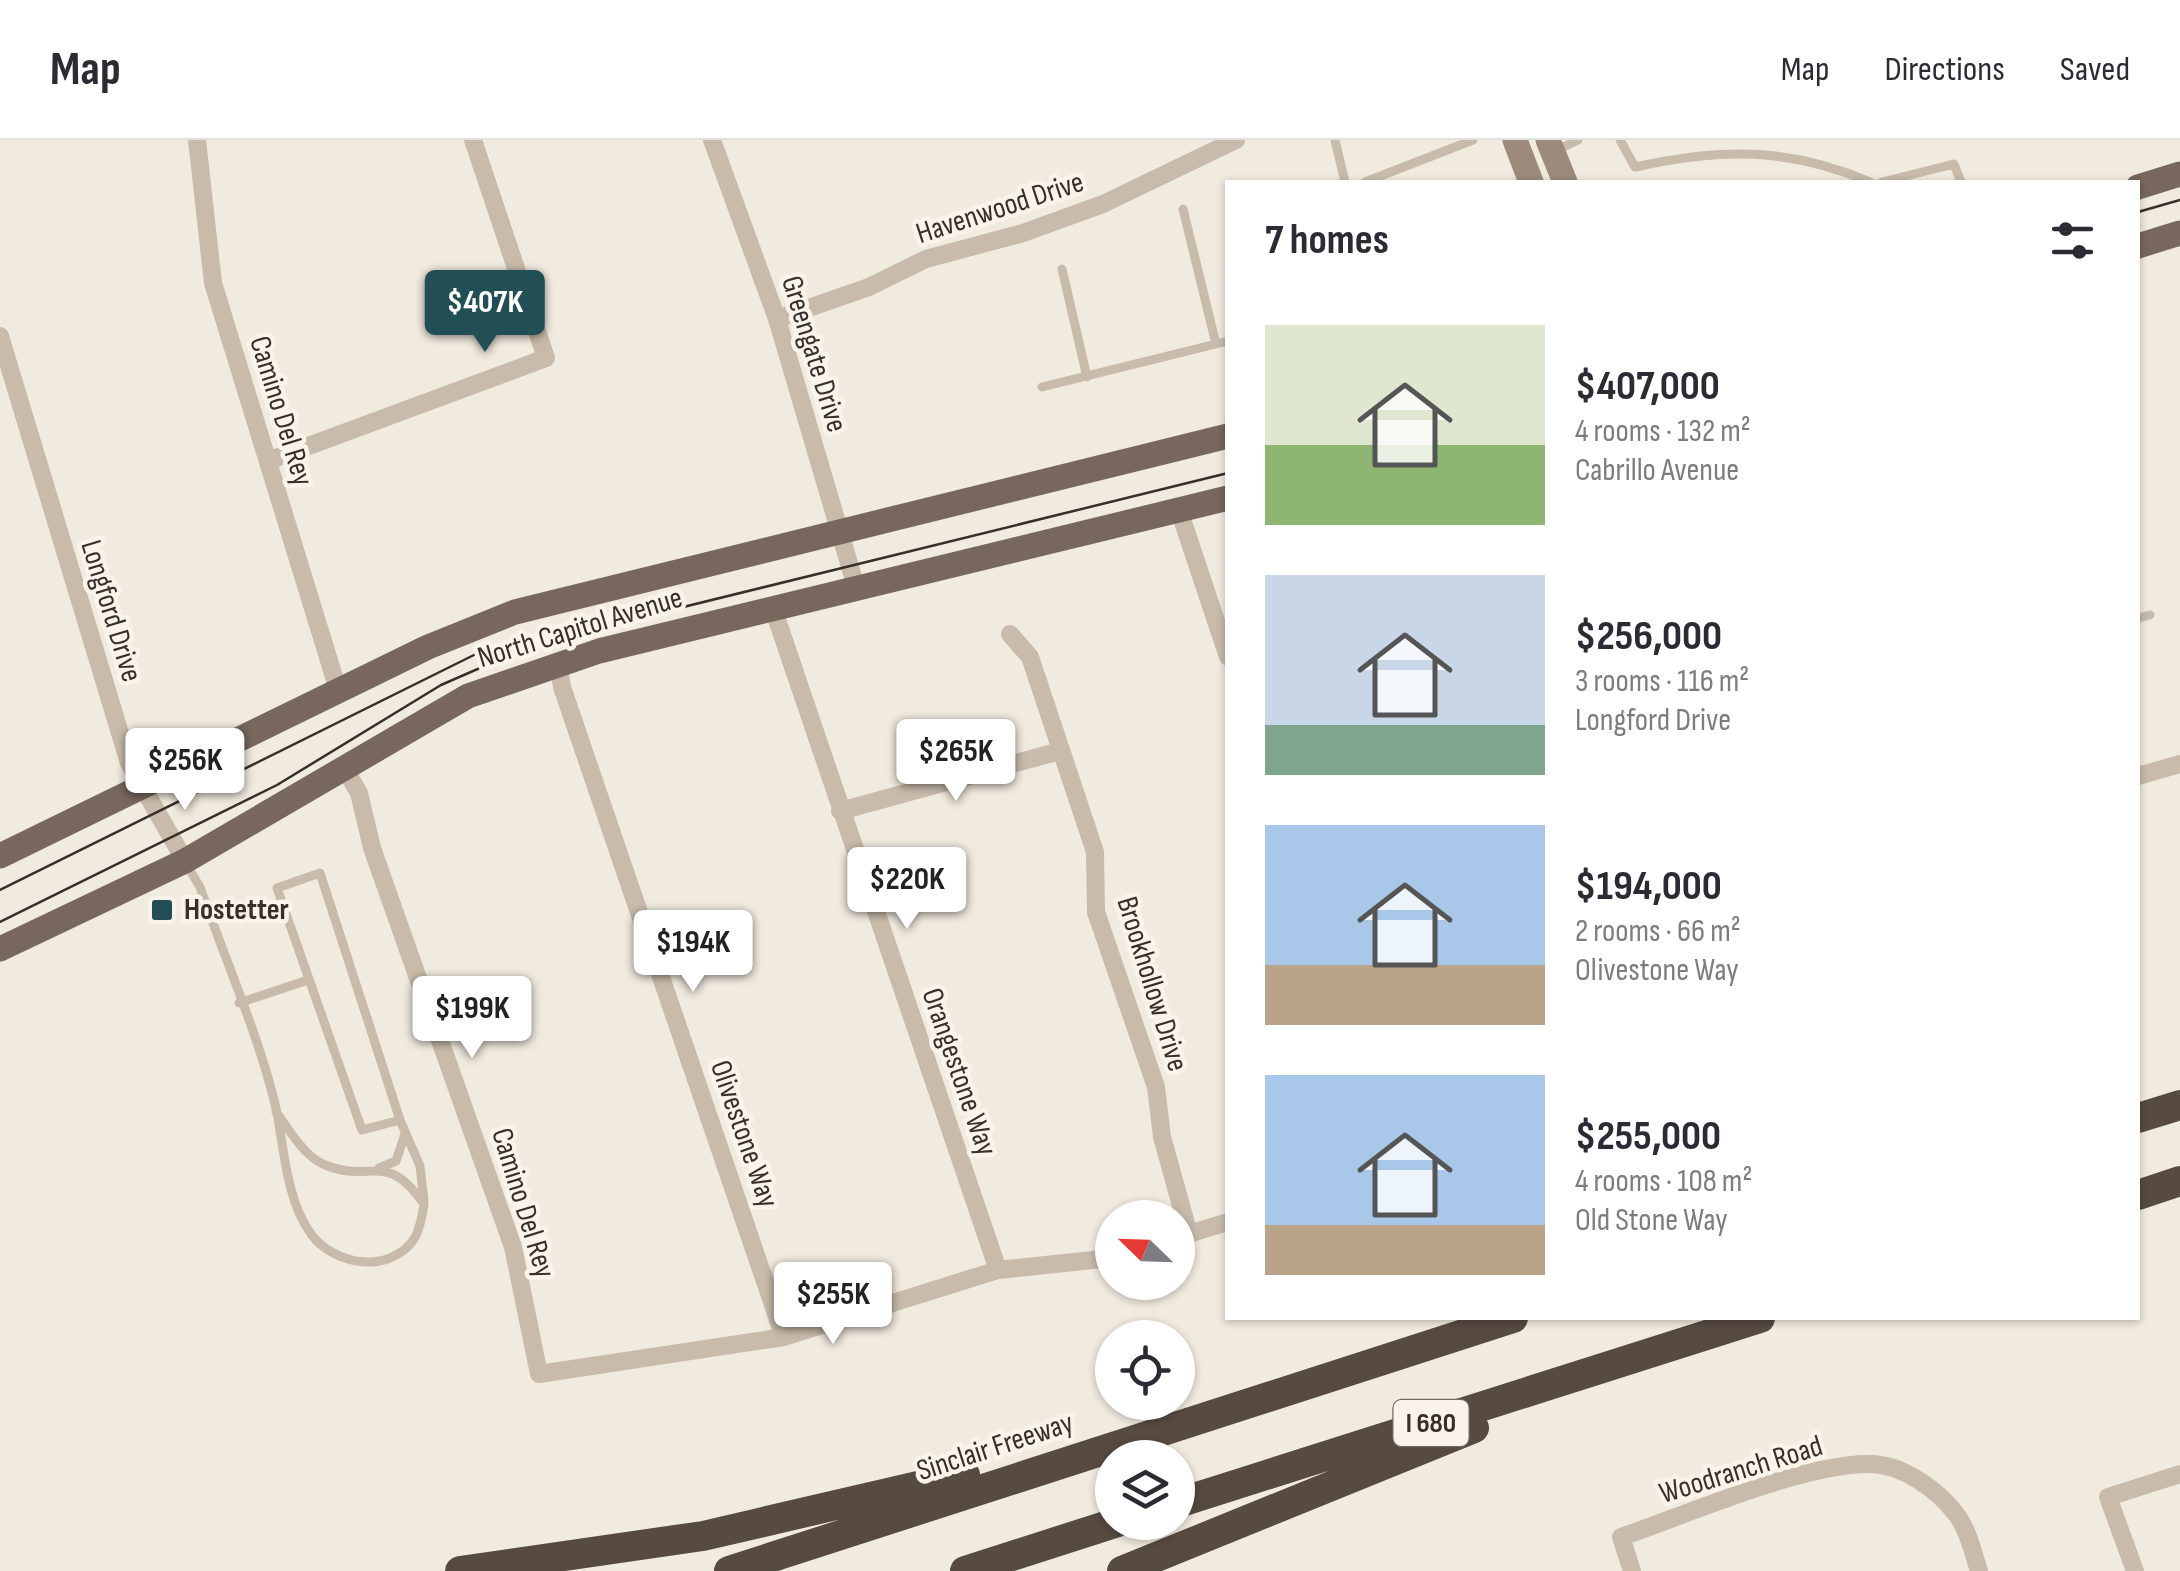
<!DOCTYPE html>
<meta charset="utf-8">
<style>
:root{--surface:#fff;--page:#f7f7f7;--text:#2b2b33;--muted:#7c7c81;--line:#e1e1e2;--accent:#224e56}
body{margin:0;font-family:"Sofia Sans Condensed",sans-serif;background:var(--page);color:var(--text);height:100vh;display:flex;flex-direction:column;font-size:38px;white-space:nowrap}
*{box-sizing:border-box;margin:0}
p{font-size:32px;color:var(--muted)}
.icon{flex:none;width:55px;height:55px;fill:none;stroke:currentColor;stroke-width:2;stroke-linecap:round;stroke-linejoin:round}
.map{position:relative;flex:1;overflow:hidden}
.panel{position:absolute;left:1225px;top:40px;width:915px;height:1140px;display:flex;flex-direction:column;background:var(--surface);border-radius:0px;box-shadow:0 2px 8px #0004}
.panel>*{flex:none}
.needle{width:65px;rotate:293deg}
.fabs{position:absolute;left:1095px;top:1060px;display:grid;gap:20px}
.fabs a{display:grid;place-items:center;width:100px;height:100px;border-radius:50%;background:var(--surface);box-shadow:0 2px 8px #0004;font-size:50px}
.price{position:absolute;translate:-50% -85px;padding:0 22px;border-radius:10px;background:#fff;color:#222;font-size:32px;line-height:65px;filter:drop-shadow(0 2px 5px #0008)}
.price::after{content:'';position:absolute;left:50%;top:60px;width:30px;height:22px;margin-left:-15px;background:inherit;clip-path:polygon(0 0,100% 0,50% 100%)}
.price.active{background:var(--accent);color:#fff}
ul{padding:0;list-style:none}
li{display:flex;align-items:center;gap:30px;height:250px;padding:0 40px}
li span{display:grid;place-items:center;flex:none;width:280px;height:200px;border-radius:0px;color:#555}
li>.icon{margin-inline-start:auto}
span .icon{width:120px;height:120px;fill:#fffc;stroke-width:1}
li b{font-size:42px}
h2{display:flex;justify-content:space-between;align-items:center;height:120px;padding:0 40px;font-size:42px}
header{display:flex;align-items:center;gap:60px;box-sizing:border-box;height:140px;padding:0 50px;background:var(--surface);border-bottom:2px solid var(--line)}
header strong{font-size:48px}
nav{display:flex;gap:55px;margin-inline-start:auto;font-size:35px}
.map>svg:first-child{display:block}
.lines{fill:none;stroke-linecap:round;stroke-linejoin:round}
.lane{stroke:#c8bbab;stroke-width:9}
.street{stroke:#c8bbab;stroke-width:18}
.secondary{stroke:#9c8a7c;stroke-width:25}
.primary{stroke:#77675c;stroke-width:25}
.highway{stroke:#574a41;stroke-width:30}
.tram{stroke:#372f2a;stroke-width:2.5}
.poi-dot{fill:#224e56;stroke:#f9f3ea;stroke-width:4}
.labels{text-anchor:middle;dominant-baseline:central;stroke-width:9;stroke-linejoin:round;paint-order:stroke}
.shield{fill:#f9f3ea;stroke:#716a64;stroke-width:2.5}
.shield-label{font-size:28px;font-weight:bold;fill:#372f2a}
.street-label{font-size:30px;fill:#372f2a;stroke:#f9f3ea}
.poi-label{font-size:30px;font-weight:bold;fill:#372f2a;stroke:#f9f3ea;text-anchor:start}
</style>
<header>
<strong>Map</strong>
<nav><a>Map</a><a>Directions</a><a>Saved</a></nav>
</header>
<div class="map">
<svg width="2180" height="1431" viewBox="0 0 2180 1431">
<rect width="100%" height="100%" fill="#f1eade"/>
<g class="lines">
<path class="lane" d="M1335 0 1345 42
M1620 0 1635 27C1721 8 1788 7 1870 42
M1553 12 1578 0
M1365 42 1473 0
M1882 42 1954 24 1961 42
M1183 69 1216 204
M1062 129 1087 237
M1042 247 1228 201
M2138 478 2150 475
M186 724 200 747C224 817 262 903 277 973 284 1010 287 1059 309 1091 325 1116 362 1129 390 1118 416 1107 420 1091 424 1064 385 1009 372 1044 325 1025 304 1017 289 989 276 972
M239 863 308 840
M400 980 362 990 277 748 320 733 400 980 420 1026 424 1061
M379 1028 396 1021 405 994"/>
<path class="street" d="M197 0 213 143 339 553
M712 0 777 179 856 447
M777 179 869 147 926 119 1023 93 1103 64 1236 0
M0 196 129 623 185 721
M268 321 546 218 473 0
M1179 370 1228 517
M773 468 998 1130
M1010 494 1030 517 1095 712 1096 772 1156 947 1162 997 1189 1094
M558 524 562 547 784 1197
M345 629 359 653 372 708 513 1107 539 1234 784 1197 998 1130 1112 1118
M2138 636 2180 624
M840 671 1060 611
M1178 1097 1228 1082
M1632 1431 1621 1397C1686 1375 1806 1322 1872 1324 1903 1325 1938 1350 1956 1374 1968 1389 1973 1413 1979 1431
M2135 1431 2108 1357 2180 1334"/>
<path class="secondary" d="M1515 0 1531 42
M1548 0 1565 42"/>
<path class="primary" d="M2138 47 2180 34
M2138 106 2180 93
M0 716 428 507 515 472 1228 296
M0 809 185 721 468 556 599 511 1228 358"/>
<path class="highway" d="M2138 978 2180 965
M2138 1055 2180 1041
M1178 1363 1760 1178
M460 1431 703 1396 965 1335
M729 1431 1513 1178
M965 1431 1118 1382
M1122 1431 1474 1288"/>
<path class="tram" d="M2138 72 2180 60
M0 750 486 509
M0 782 277 645 441 545 537 503 1228 333"/>
</g>
<rect class="poi-dot" x="150" y="758" width="24" height="24" rx="5"/>
<g class="labels">
<rect class="shield" x="1393.5" y="1260" width="75" height="46" rx="8"/>
<g class="shield-label">
<text x="1431" y="1283">I 680</text>
</g>
<g class="street-label">
<text transform="translate(1000 68) rotate(-18)">Havenwood Drive</text>
<text transform="translate(814 214) rotate(73)">Greengate Drive</text>
<text transform="translate(281 271) rotate(73)">Camino Del Rey</text>
<text transform="translate(111 471) rotate(73)">Longford Drive</text>
<text transform="translate(580 488) rotate(-17)">North Capitol Avenue</text>
<text transform="translate(1152 844) rotate(73)">Brookhollow Drive</text>
<text transform="translate(959 932) rotate(71)">Orangestone Way</text>
<text transform="translate(744 994) rotate(71)">Olivestone Way</text>
<text transform="translate(523 1063) rotate(73)">Camino Del Rey</text>
<text transform="translate(995 1307) rotate(-18)">Sinclair Freeway</text>
<text transform="translate(1741 1330) rotate(-17)">Woodranch Road</text>
</g>
<g class="poi-label">
<text x="184" y="770">Hostetter</text>
</g>
</g>
</svg>
<div class="fabs">
<a><svg class="needle" viewBox="-14 -14 28 28"><path d="M0-13l5 13h-10z" fill="#e53935"/><path d="M0 13l5-13h-10z" fill="#7c7c81"/></svg></a>
<a><svg class="icon" aria-label="locate" viewBox="0 0 24 24"><circle cx="12" cy="12" r="6"/><path d="M12 2v4M12 18v4M2 12h4M18 12h4"/></svg></a>
<a><svg class="icon" aria-label="layers" viewBox="0 0 24 24"><path d="M12 4l9 5-9 5-9-5zM3 14l9 5 9-5"/></svg></a>
</div>
<b class="price active" style="left:485px;top:215px">$407K</b>
<b class="price" style="left:956px;top:664px">$265K</b>
<b class="price" style="left:185px;top:673px">$256K</b>
<b class="price" style="left:907px;top:792px">$220K</b>
<b class="price" style="left:693px;top:855px">$194K</b>
<b class="price" style="left:472px;top:921px">$199K</b>
<b class="price" style="left:833px;top:1207px">$255K</b>
<section class="panel">
<h2>7 homes<svg class="icon" aria-label="filters" viewBox="0 0 24 24"><path d="M4 7h16M4 17h16"/><circle cx="9" cy="7" r="2"/><circle cx="15" cy="17" r="2"/></svg></h2>
<ul>
<li><span style="background:linear-gradient(#dfe7d0 60%,#8fb573 0)"><svg class="icon" aria-label="home" viewBox="0 0 24 24"><path d="M3 11l9-7 9 7M6 9v11h12V9"/></svg></span><div><b>$407,000</b><p>4 rooms · 132 m²</p><p>Cabrillo Avenue</p></div></li>
<li><span style="background:linear-gradient(#c9d6e8 75%,#7fa58c 0)"><svg class="icon" aria-label="home" viewBox="0 0 24 24"><path d="M3 11l9-7 9 7M6 9v11h12V9"/></svg></span><div><b>$256,000</b><p>3 rooms · 116 m²</p><p>Longford Drive</p></div></li>
<li><span style="background:linear-gradient(#a9c7e8 70%,#b9a48a 0)"><svg class="icon" aria-label="home" viewBox="0 0 24 24"><path d="M3 11l9-7 9 7M6 9v11h12V9"/></svg></span><div><b>$194,000</b><p>2 rooms · 66 m²</p><p>Olivestone Way</p></div></li>
<li><span style="background:linear-gradient(#a9c7e8 75%,#b9a48a 0)"><svg class="icon" aria-label="home" viewBox="0 0 24 24"><path d="M3 11l9-7 9 7M6 9v11h12V9"/></svg></span><div><b>$255,000</b><p>4 rooms · 108 m²</p><p>Old Stone Way</p></div></li>
</ul>
</section>
</div>
